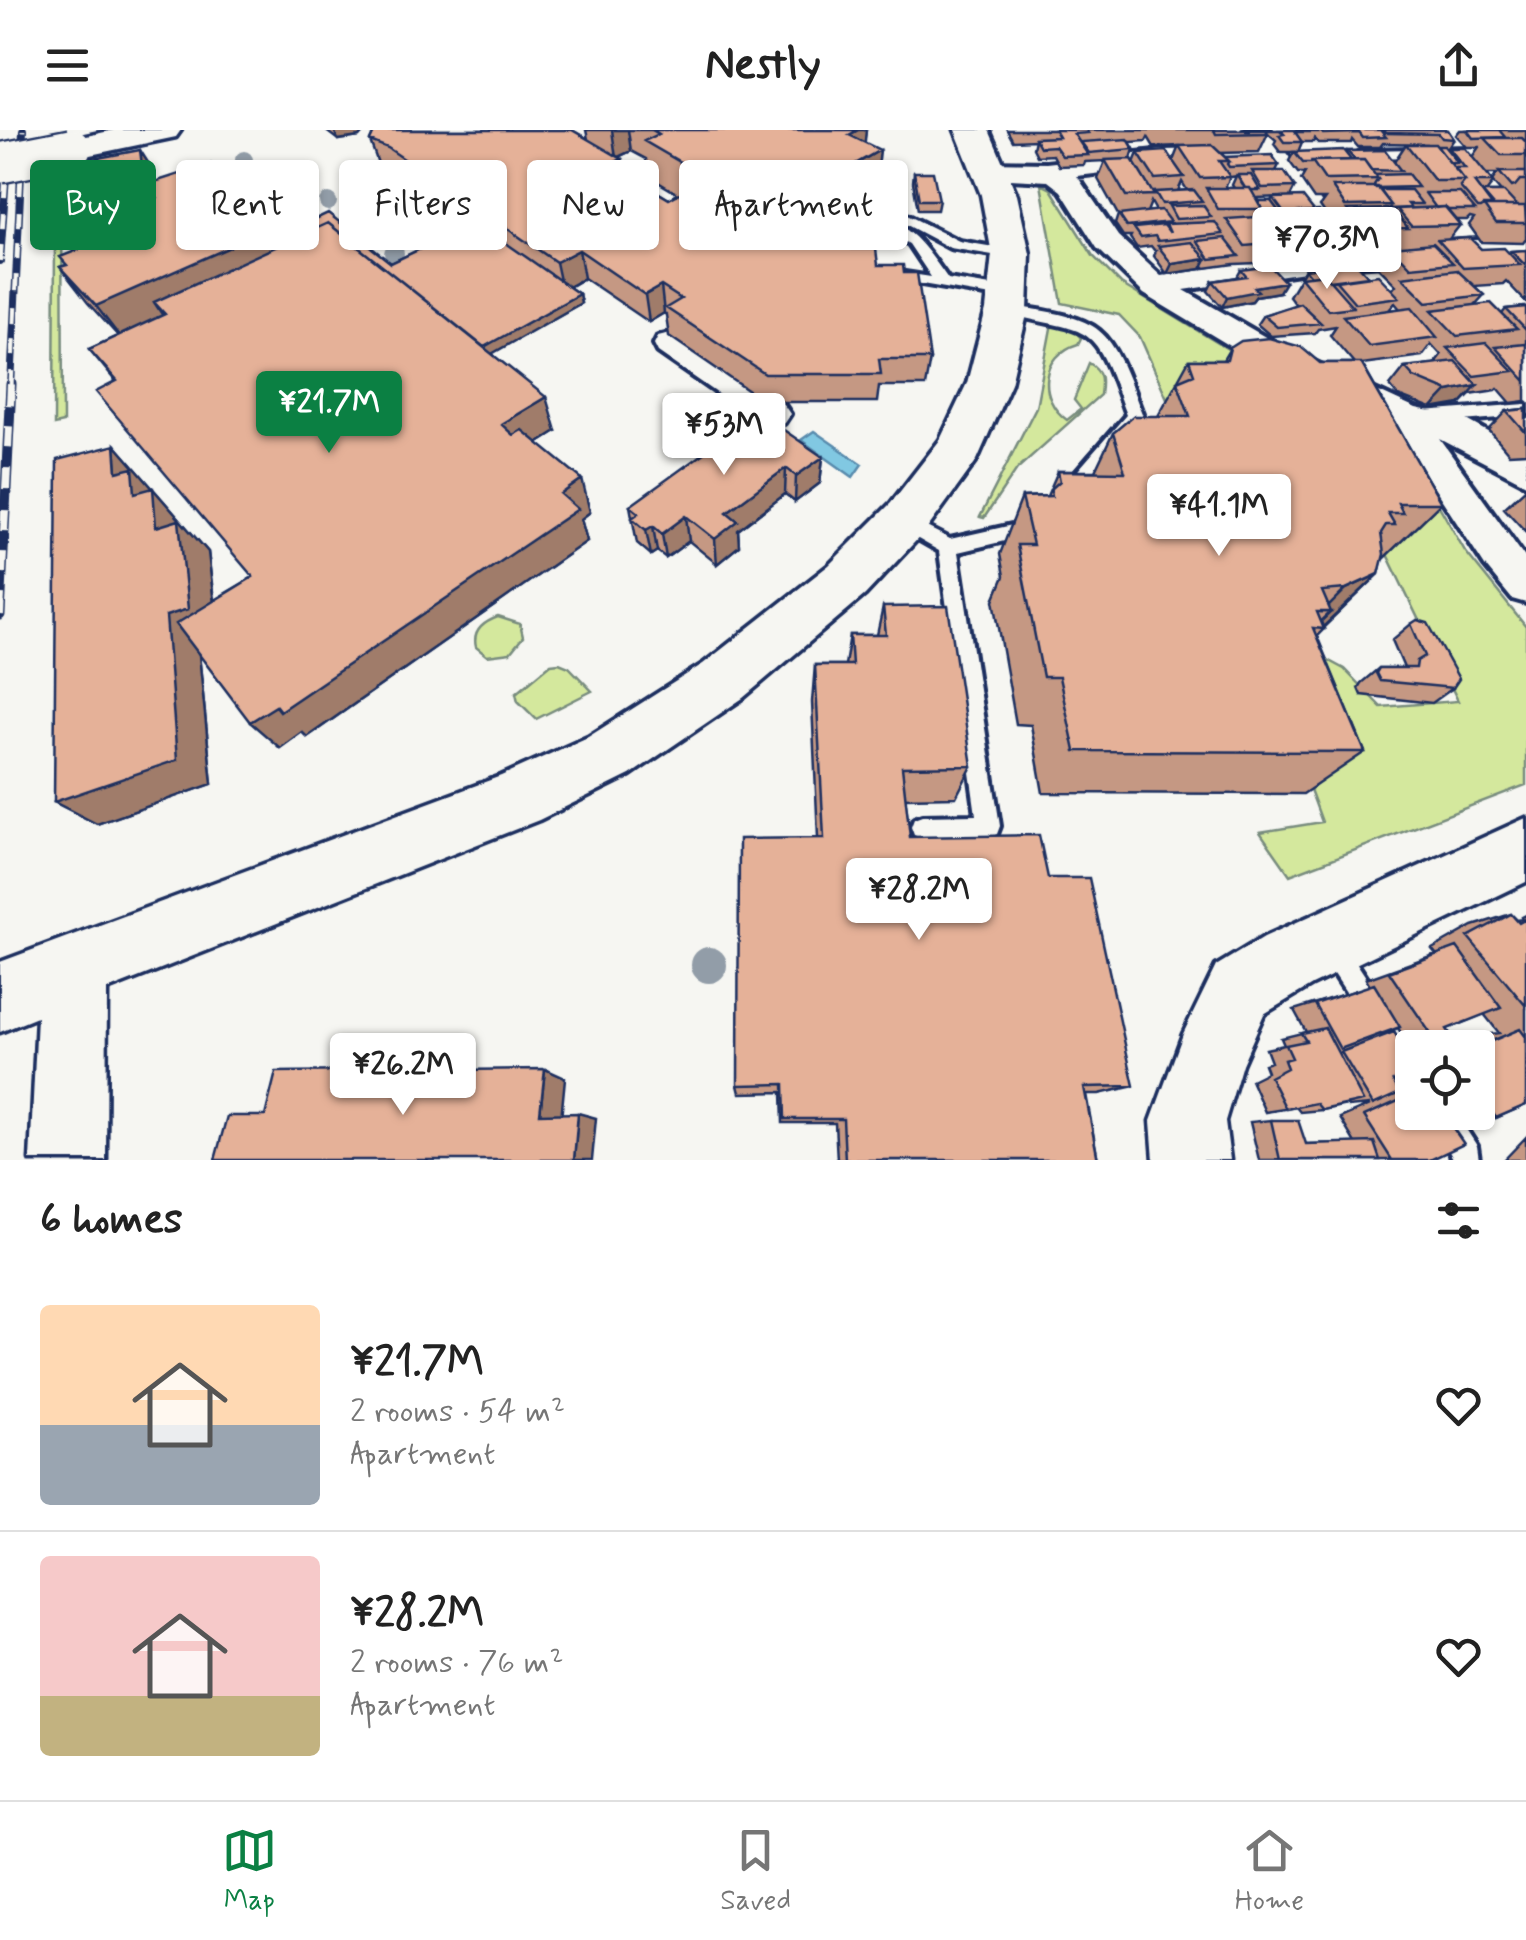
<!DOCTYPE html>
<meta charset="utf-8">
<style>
:root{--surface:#fff;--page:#f6f6f6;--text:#222;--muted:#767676;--line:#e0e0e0;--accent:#0b8043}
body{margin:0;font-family:Mynerve,sans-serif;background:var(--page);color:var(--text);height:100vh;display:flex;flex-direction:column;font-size:38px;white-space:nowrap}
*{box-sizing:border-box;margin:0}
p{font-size:32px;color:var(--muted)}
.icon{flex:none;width:55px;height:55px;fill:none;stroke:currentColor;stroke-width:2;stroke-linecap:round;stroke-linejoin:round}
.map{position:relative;height:1030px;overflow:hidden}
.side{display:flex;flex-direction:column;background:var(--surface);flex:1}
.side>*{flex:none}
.guide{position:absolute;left:30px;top:30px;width:1000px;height:90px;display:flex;gap:20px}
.controls{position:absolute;left:1395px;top:900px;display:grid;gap:20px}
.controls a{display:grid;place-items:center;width:100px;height:100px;border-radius:10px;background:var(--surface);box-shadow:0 2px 8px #0004;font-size:50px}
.price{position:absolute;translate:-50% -85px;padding:0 22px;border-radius:10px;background:#fff;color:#222;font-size:32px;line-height:65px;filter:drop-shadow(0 2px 5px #0008)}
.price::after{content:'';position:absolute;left:50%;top:60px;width:30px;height:22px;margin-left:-15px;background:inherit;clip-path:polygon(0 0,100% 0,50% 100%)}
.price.active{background:var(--accent);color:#fff}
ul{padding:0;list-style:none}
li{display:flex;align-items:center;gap:30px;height:250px;padding:0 40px}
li+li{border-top:2px solid var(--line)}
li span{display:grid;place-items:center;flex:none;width:280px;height:200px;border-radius:10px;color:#555}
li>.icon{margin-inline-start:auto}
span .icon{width:120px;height:120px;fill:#fffc;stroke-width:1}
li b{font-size:42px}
h2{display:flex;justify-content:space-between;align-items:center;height:120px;padding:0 40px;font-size:42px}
.tag{padding:0 35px;border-radius:10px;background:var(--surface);box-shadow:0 2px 8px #0004;font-size:35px;line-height:90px}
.tag.active{background:var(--accent);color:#fff}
header{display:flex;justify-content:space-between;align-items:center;height:130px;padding:0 40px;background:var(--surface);font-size:45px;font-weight:700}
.menu{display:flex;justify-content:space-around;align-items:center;height:140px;border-top:2px solid var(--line);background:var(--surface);font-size:28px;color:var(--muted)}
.menu a{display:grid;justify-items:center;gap:5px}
.menu .active{color:var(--accent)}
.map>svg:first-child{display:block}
.green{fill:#d4e89d;stroke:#788c7e;stroke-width:2.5}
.water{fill:#81c8e2;stroke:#588bad;stroke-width:2.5}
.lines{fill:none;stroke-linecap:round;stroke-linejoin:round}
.lane-casing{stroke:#1b2f5e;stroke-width:8}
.street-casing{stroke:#1b2f5e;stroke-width:8}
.secondary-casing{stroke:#1b2f5e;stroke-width:7}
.lane{fill:#f6f6f2;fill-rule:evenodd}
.street{fill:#f6f6f2;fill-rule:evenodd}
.secondary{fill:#f6f6f2;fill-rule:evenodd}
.rail-far1-casing{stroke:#1b2f5e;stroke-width:8}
.rail-casing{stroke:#1b2f5e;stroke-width:11}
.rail-far1{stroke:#f6f6f2;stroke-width:5;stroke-dasharray:16;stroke-linecap:butt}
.rail{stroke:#f6f6f2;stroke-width:8;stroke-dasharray:21;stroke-linecap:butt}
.secondary-bridge-casing{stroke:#1b2f5e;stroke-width:44;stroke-linecap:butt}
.secondary-bridge{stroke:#f6f6f2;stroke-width:39}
.tree{fill:#929da8}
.wall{fill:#c59883;stroke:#1b2f5e;stroke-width:2.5;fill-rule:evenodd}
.shaded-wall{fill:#a07c6a;stroke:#1b2f5e;stroke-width:2.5}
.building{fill:#e5b198;stroke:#1b2f5e;stroke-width:2.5}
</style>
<header><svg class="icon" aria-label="menu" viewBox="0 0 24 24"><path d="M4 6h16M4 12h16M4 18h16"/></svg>Nestly<svg class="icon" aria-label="share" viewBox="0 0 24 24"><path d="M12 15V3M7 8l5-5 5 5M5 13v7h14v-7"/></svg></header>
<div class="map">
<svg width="1526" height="1030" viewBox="0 0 1526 1030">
<rect width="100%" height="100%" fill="#f6f6f2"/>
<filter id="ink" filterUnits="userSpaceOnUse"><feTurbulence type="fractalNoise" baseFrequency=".01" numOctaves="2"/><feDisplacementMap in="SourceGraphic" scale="20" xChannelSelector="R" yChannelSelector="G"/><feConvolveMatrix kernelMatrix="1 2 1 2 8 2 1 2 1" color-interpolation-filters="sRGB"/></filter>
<g filter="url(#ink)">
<path class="green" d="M1041 54 1051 59 1093 126 1121 154 1254 235 1435 369 1465 421 1526 497V655L1290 745 1260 702 1322 692 1275 564 1305 518 1344 539 1381 577 1458 571 1322 290 1173 282 1140 207 1119 185 1062 173Z
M62 55 63 293 54 295 55 111H50L51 57Z
M1052 193 1071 197 1081 208 1078 214C1041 225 1037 269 1067 290L1081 279 1074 270 1089 233C1103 241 1102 250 1100 265L1017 339 984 388 980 387 1036 277Z
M498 487 520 494 523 507 510 523 487 526 476 517C472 501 484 492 498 487Z
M559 533 569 537 592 561 536 589 518 571 516 563 551 534Z"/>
<path class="water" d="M814 301 862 334 853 347 801 310Z"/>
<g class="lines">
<defs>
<path id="lane" d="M1526 17V25L1363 28 1357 24 1363 20Z
M891 77 959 111 1011 120 1018 124 1011 128 950 118 886 84 884 81Z
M872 88C908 87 930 124 948 149L1009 159 1016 164 1009 169 887 148 885 145 892 141 931 147 909 114 872 94Z
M1007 175C1107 190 1108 192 1143 286L1074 367 1068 369 1059 362 1126 285C1092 188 1096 205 1002 183L1000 180Z
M1526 274V286L1423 294 1415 288 1423 282Z
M903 385 950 409 1034 390 1043 397 1034 404 958 422 1000 696 997 704 989 707 922 708 914 705 911 697 914 689 922 686 976 685 939 421 897 397 894 392Z
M1332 806 1341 809 1383 873 1387 882 1383 891 1374 895 1365 891 1323 827 1320 818 1323 809Z
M1426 982H1455L1477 1016 1479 1030H1454Z"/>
<path id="street" d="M1244 0H1270L1351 115 1349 118 1526 107V125L1339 137 1184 160 1286 219 1416 279 1467 290 1526 323V354L1440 309 1526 429V473L1512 469 1485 436 1396 299 1262 235 1144 164 1097 118 1061 61 1048 51 990 48 976 40 990 32 1046 33 1164 20 1256 18ZM1267 34 1325 120 1161 146 1118 106 1077 46 1164 36Z
M670 203 682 206 784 275 790 284 784 293 772 296 760 293 658 222 654 214 658 206Z"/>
<path id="secondary" d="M114 0H181L176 7 71 29 59 26 54 19 59 12Z
M955 0H989L1017 65 1030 124 1028 180 1011 253 977 330 927 399 865 465 743 568 630 645 539 690 107 860 106 1030H30L37 887 0 902V832L501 646 588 607 703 534 829 435 891 373 940 310 967 253 986 180 992 124 981 65Z
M1526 688V752L1312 855 1264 884 1242 934 1225 991 1230 1030H1154L1151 991 1183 904 1216 836 1264 807Z"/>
</defs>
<use href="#lane" class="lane-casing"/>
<use href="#street" class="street-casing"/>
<use href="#secondary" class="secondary-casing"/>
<use href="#lane" class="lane"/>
<use href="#street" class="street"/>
<use href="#secondary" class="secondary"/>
<defs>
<path id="rail-far1" d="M0 131 8 17
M11 257 23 0"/>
<path id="rail" d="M0 485 11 254"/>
</defs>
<use href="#rail-far1" class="rail-far1-casing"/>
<use href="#rail" class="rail-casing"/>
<use href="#rail-far1" class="rail-far1"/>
<use href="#rail" class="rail"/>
<defs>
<path id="secondary-bridge" d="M0 33 71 19"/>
</defs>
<use href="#secondary-bridge" class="secondary-bridge-casing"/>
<use href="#secondary-bridge" class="secondary-bridge"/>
</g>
<g class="tree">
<circle cx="244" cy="30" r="9"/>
<circle cx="356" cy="61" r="9"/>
<circle cx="328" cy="72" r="9"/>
<circle cx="389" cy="85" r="9"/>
<circle cx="360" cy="97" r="10"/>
<circle cx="423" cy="110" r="10"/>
<circle cx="394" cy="123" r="10"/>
<circle cx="709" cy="835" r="18"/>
</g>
<path class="wall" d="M325 0H365L359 7 338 10Z
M370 0H572L588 9 586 0H866L864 13 876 56 817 90 827 104 878 135 904 143 930 229 925 256H879L877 272H765L669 206 666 185 664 183 649 192 584 148 569 157 579 164 581 173 492 223 556 301 537 313 590 382 581 389 587 411 307 607 302 602 280 618 199 524 212 654 97 694 54 672 115 315 208 422 214 470 253 447 116 252 89 219 118 206 88 173 60 137 66 135 74 121 54 95 66 90 55 75 152 39 154 52 288 111 311 101 307 93 391 133 455 102 435 87 428 67 398 46 380 39 370 11 374 2ZM631 21 646 29 648 46 678 64 669 69 624 42 622 29 618 27ZM717 70 752 90H727L704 77ZM792 77 816 90H768Z
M1007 0H1448L1454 9 1448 18H1446L1448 20 1449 18 1472 27 1479 17H1467L1456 5 1460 0H1526V109L1523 113 1481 112 1469 95 1474 88 1470 87 1467 90H1456L1460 95 1449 109 1481 119 1509 124 1511 121 1526 120V172L1506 151 1503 154 1474 156 1484 165 1475 175 1502 184 1506 179 1526 177V271L1511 273 1498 258 1496 260 1470 264 1460 274 1431 279 1398 266 1390 256 1405 237 1434 234 1441 225 1431 214 1422 226 1362 234 1441 373 1382 430 1379 444 1324 497V499L1317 506 1365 622 1303 664 1043 663 1031 595 1016 594 994 470 1004 446 1000 424 1022 367 1047 366 1058 341H1095L1113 303 1158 286 1189 230H1223L1230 218 1320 233H1354L1330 205 1336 196 1318 199 1315 203 1271 206 1257 194 1263 185 1296 175 1289 166 1305 139 1368 146 1392 160 1396 155 1378 137 1391 118 1348 119 1336 100 1338 95H1333L1320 76 1325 69H1314L1301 50 1305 43H1298L1289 31 1294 22H1280L1274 14 1276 10 1268 3 1259 22 1220 23 1225 27 1279 35 1276 41 1295 57 1290 67 1314 81 1340 107 1328 126 1281 129 1280 132 1234 134 1205 138 1203 136 1201 139 1167 144 1154 126 1156 120H1154L1151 116 1137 118 1130 108 1131 106H1123L1115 94 1118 85 1098 49 1105 31 1085 32 1084 35 1059 36 1053 25 1037 26 1033 18 1035 10 1013 11ZM1148 7 1154 17 1179 16 1173 31 1138 23 1134 33 1131 29 1134 19 1130 12 1146 11ZM1315 9 1318 13H1351L1352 10 1358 17H1380L1383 13 1428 14H1406L1394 32 1347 21 1346 24 1298 22 1302 12H1314ZM1487 44H1497L1492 51ZM1236 46 1232 55 1234 58H1225L1230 47ZM1182 52 1187 60 1178 61ZM1493 53 1501 62H1486ZM1257 67V68L1282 67 1273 68 1271 71H1258ZM1151 72 1156 81 1147 82ZM1395 173 1400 179 1389 180Z
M914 42 939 70 937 80H918L913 52Z
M1241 140 1279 162 1256 166 1252 171 1222 177 1208 161 1213 151 1237 147Z
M1526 279V323L1509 324 1489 300 1507 281Z
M823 327 820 353 795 372 785 364 738 400 739 416 717 434 689 411 666 428 657 421 651 425 637 413 630 376Z
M1526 358V402L1504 378Z
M883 477 972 636 956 667 905 668 910 707 1048 748 1134 956 1099 964H1086L1098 1030H837L835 993H783L782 962 740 963 738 955 818 708 812 572 815 535H845L850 505H877Z
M1411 494 1453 558 1432 573 1361 565 1358 558 1361 553 1379 538H1404L1392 510Z
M1511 784 1517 790 1523 789 1522 787 1526 785V975L1496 988 1467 990 1462 982H1478V918H1459L1491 904 1499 903 1484 884 1447 899 1439 916 1433 918H1412V920L1398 898 1380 905 1394 902 1393 951 1399 962 1412 960V982L1430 1030H1259L1250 992 1271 990 1306 1014 1355 1013 1340 988 1370 975 1348 977 1347 975 1322 980 1300 982 1296 977 1265 982 1251 950 1267 942 1264 934 1271 932 1266 919 1284 915 1281 908 1306 902 1294 880 1370 856 1366 849 1436 824 1432 819 1473 796Z
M1526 1007V1030H1504Z"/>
<path class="shaded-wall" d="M334 0H365L359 7 338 10Z
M612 0H628L631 21 616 28Z
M858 0H866L863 30 880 20 876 56 816 91 818 55 849 5Z
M140 20 152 39 156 70 155 68 140 63 146 72 91 83 78 64Z
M622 29 626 57 611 34Z
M715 35 717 70 701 79 699 43Z
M793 42 792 77 760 95V60Z
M470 73 479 101 464 109 455 81Z
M277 89 295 124 165 184 154 172 167 192 124 212 96 176 236 107Z
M579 120 584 148 562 160 556 132Z
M1206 129 1201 139 1167 144 1172 134Z
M1285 152 1279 162 1256 166 1252 171 1222 177 1227 167 1254 157Z
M661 156 664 183 649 192 645 165Z
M579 164 581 173 474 234 470 224Z
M1477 255 1460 274 1431 279 1448 261Z
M546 267 556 301 513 328 501 294Z
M115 315 208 422 218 509 198 515 212 654 97 694 54 672 166 486 156 397 117 342Z
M823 327 820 353 795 372 796 346Z
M786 338 785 364 738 400 739 416 717 434 715 409 727 382Z
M582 349 590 382 581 389 587 411 307 607 302 602 280 618 250 592Z
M686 386 689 411 666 428 662 404Z
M653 396 657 421 651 425 646 400Z
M1379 444 1323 497 1314 498 1331 482H1323L1346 459Z
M545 939 565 948 561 989 540 984Z
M578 983 596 988 592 1030H574Z"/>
<path class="building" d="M378 0H572L622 29 611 34 669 69 680 63 727 90H826L827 104H850L852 119H876L878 135H903L904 143H917L930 229H879L881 244H765L666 178 681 169 661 156 645 165 579 120 556 132 470 73 455 81 425 59 439 53 388 18 370 11 374 2Z
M652 0H858L849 5 880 20 818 55 793 42 760 60 715 35 699 43 644 11 659 4Z
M1055 0H1086L1088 3 1074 4 1088 25 1062 26 1055 16 1040 17 1035 8 1059 7Z
M1214 0H1266L1268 3 1216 4Z
M1280 0H1317L1319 2H1295L1302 12H1284L1279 5 1284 4Z
M1320 0H1354L1357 3 1323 4Z
M1357 0H1380L1386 7 1363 8Z
M1383 0H1448L1454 9 1442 8 1439 4 1386 3Z
M1467 0H1499L1505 7 1473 8Z
M1485 8H1522L1526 12V25H1501Z
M1128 9 1134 19 1089 23 1081 12Z
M1406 14H1435L1465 51H1435Z
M1212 15 1229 31H1219L1230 47 1200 48 1179 16Z
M1437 16H1444L1458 33H1450Z
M1449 18H1465L1493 52H1474L1492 76H1484L1481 78H1478L1460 57 1465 51 1454 38H1465Z
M140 20 144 50 124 55 119 50 92 61 78 64 77 32Z
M1343 20 1351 30 1312 31 1311 33H1303L1294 22Z
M1385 20 1401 41 1371 40 1364 30H1355L1347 21Z
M1166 21 1184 47 1155 49 1138 23Z
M1272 25 1279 35 1229 37 1227 34 1229 31 1225 27Z
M1132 29 1154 65 1126 66 1105 30Z
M1364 30 1378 49 1325 50 1312 31Z
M211 34 277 89 236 107 230 117 96 176 60 137 67 135 60 127 78 120 54 95 69 89 55 75 119 50 144 73 156 68 140 63 145 55Z
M1252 41H1284L1295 57 1262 58Z
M914 42H933L939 70H919Z
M1499 42H1526V50H1520L1515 56 1512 57Z
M1408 44 1418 57 1376 58 1374 55 1378 49 1375 45Z
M1237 45H1251L1260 60H1251L1250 58H1245Z
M1332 57H1377L1391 75 1345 76Z
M1206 58H1250L1262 79H1218Z
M1194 60 1202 71 1162 74 1155 62Z
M1380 60H1411L1422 74H1408L1411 78 1389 79 1391 75Z
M1482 62H1504L1517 76H1494Z
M1425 63H1460L1475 80H1448L1445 77 1436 78Z
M1303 67 1314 81 1284 83 1273 68Z
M1258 71H1271L1280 83 1272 84 1271 86 1259 87 1262 79Z
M1203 75 1211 87 1176 89 1169 76Z
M1484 76H1525L1526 93H1496Z
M1445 77 1460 95 1411 96 1397 79Z
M1393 79 1408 98 1361 99 1347 80Z
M1161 80 1170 92 1127 97 1119 85Z
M1319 81 1340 107 1291 109 1272 84Z
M328 83 391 133 476 92 579 164 484 217 328 93 315 99 307 93Z
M1271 86 1291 112 1245 116 1226 89Z
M1215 92 1223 104 1158 111 1155 106 1141 108 1134 98 1164 95 1170 103 1166 94Z
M328 93 546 267 501 294 513 305 522 300 582 349 561 364 578 379 280 581 276 576 250 592 176 494 253 447 96 262 117 251 89 219 165 184 154 172Z
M1225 108 1239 126 1210 129 1197 111Z
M1470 108 1481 119 1504 118 1520 135 1463 138 1438 110Z
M1192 112 1206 129 1172 134 1158 116Z
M1433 113 1453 133 1411 137 1392 117Z
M1526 120V136L1511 121Z
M1356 133 1368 146 1330 151 1324 144 1311 146 1305 139Z
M1270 136 1285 152 1254 157 1258 161 1227 167 1213 151 1246 146 1241 140Z
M1457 140 1484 165 1427 172 1402 147Z
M1324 144 1353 177 1328 180 1301 147Z
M1378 145 1399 167 1355 173 1336 151Z
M1300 173 1321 193 1277 197 1263 185Z
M1491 173 1517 199 1457 206 1432 180Z
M1412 177 1437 207 1369 216 1343 186Z
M1526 177V200L1506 179Z
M1269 208 1301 217 1320 233H1361L1441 373H1398L1403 383H1388L1395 395H1386L1381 403 1384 424 1379 444 1346 459 1322 461 1331 482H1317L1324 499 1313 498 1365 622 1075 621 1059 547H1043L1017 415H1033L1022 367 1052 366 1051 359 1060 351 1058 341 1125 342 1113 303 1133 286H1190L1177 251 1194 244 1189 230H1227L1230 218 1241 211Z
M1486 213 1513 241 1474 246 1447 218Z
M1526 214V251L1495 217Z
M1455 231 1477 255 1448 261 1414 247 1405 237Z
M1526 279V303L1507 281Z
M759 283 823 327 796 346 786 338 727 382 738 391 715 409 686 386 662 404 653 396 646 400 632 388 639 383 630 376Z
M115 315 117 342 133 338 135 363 153 358 156 397 179 390 188 479 166 486 177 630 54 672 57 330Z
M948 476 972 636 902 637 910 707 1039 705 1048 748H1089L1134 956 1084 957 1098 1030H845L843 989H785L784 954 738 955 739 709 824 708 815 535H852L850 505H886L883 477Z
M1417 490 1428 493 1459 549 1453 558 1380 551 1376 543 1379 538H1416L1417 531 1425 526 1411 494Z
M1511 784 1519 793 1526 789V876L1468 807Z
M1457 817 1501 878 1447 899 1454 910 1439 916 1389 842Z
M1374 854 1400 897 1340 919 1315 874Z
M1325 898 1363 971 1322 980 1316 973 1286 979 1270 947 1287 938 1284 930 1292 928 1286 915 1306 911 1301 903Z
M1520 899 1526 907V975L1496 988 1478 961V918H1475Z
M1394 902 1412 930V944L1393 951 1400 963 1373 975 1341 922Z
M545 939 540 984 578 983 574 1030H215L227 986H265L276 942Z
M1412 965V982H1442L1464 1014 1430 1030H1392L1364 986Z
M1271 990H1298L1306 1014 1374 1012 1380 1030H1280Z"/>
</g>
</svg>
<div class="controls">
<a><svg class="icon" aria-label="locate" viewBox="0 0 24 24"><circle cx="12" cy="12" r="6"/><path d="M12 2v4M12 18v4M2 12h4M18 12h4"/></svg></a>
</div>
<b class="price" style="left:1327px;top:162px">¥70.3M</b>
<b class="price active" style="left:329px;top:326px">¥21.7M</b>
<b class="price" style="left:724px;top:348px">¥53M</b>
<b class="price" style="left:1219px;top:429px">¥41.1M</b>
<b class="price" style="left:919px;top:813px">¥28.2M</b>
<b class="price" style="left:403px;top:988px">¥26.2M</b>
<div class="guide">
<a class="tag active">Buy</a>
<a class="tag">Rent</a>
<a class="tag">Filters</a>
<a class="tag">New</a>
<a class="tag">Apartment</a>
</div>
</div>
<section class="side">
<h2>6 homes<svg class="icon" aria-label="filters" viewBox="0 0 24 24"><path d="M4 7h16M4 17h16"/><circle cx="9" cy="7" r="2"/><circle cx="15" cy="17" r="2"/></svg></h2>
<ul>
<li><span style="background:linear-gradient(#ffd9b3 60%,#9aa5b1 0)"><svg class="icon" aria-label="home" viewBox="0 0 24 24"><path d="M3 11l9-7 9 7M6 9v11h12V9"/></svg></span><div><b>¥21.7M</b><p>2 rooms · 54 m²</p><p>Apartment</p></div><svg class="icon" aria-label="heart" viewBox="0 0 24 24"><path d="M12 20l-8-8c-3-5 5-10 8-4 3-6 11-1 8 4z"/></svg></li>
<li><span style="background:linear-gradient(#f6c9c9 70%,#c2b280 0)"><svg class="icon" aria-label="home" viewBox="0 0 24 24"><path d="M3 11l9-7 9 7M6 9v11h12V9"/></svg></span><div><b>¥28.2M</b><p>2 rooms · 76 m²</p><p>Apartment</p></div><svg class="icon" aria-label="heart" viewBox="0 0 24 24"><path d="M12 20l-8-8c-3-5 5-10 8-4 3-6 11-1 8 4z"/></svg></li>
</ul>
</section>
<nav class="menu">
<a class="active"><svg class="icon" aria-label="map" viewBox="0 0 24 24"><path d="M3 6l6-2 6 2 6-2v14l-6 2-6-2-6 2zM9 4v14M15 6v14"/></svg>Map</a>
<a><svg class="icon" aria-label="saved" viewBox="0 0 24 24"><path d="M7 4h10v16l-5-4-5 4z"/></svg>Saved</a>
<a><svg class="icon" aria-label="home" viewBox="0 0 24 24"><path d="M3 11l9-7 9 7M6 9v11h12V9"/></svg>Home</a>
</nav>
